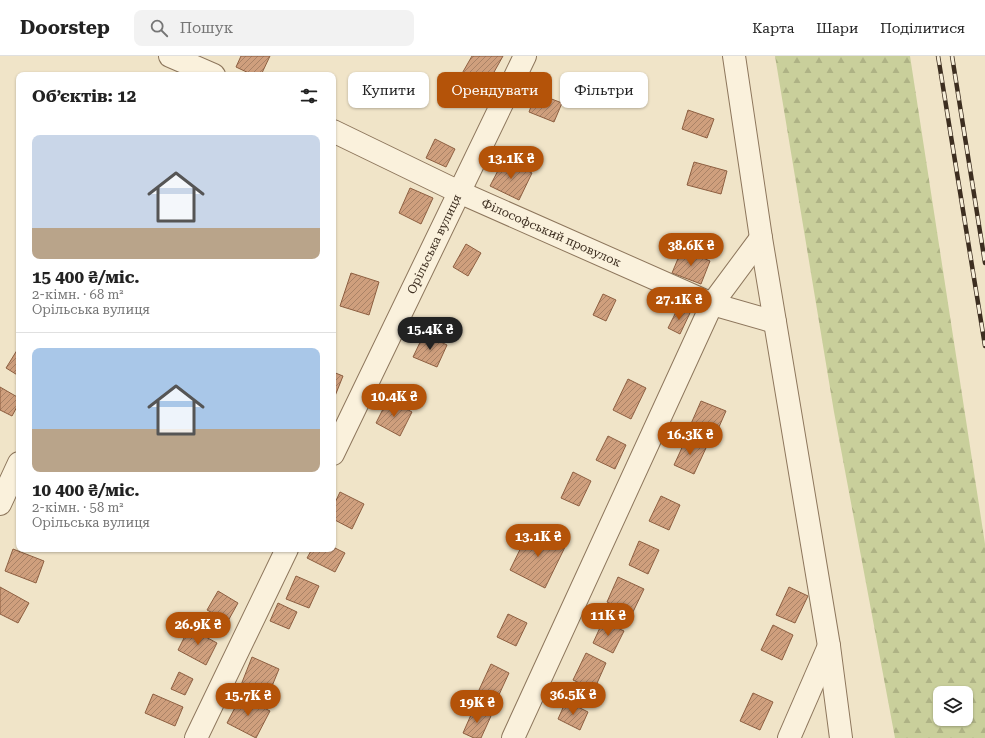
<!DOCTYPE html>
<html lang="uk">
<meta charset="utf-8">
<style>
:root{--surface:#fff;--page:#f2f2f2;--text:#222;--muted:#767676;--line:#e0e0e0;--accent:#b45309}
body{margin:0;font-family:"Roboto Serif",serif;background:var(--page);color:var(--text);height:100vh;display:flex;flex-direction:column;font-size:15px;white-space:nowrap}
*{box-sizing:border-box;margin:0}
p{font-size:13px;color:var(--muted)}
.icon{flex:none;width:22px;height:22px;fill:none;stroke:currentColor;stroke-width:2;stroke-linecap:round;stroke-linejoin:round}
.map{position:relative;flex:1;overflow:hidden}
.drawer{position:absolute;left:16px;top:16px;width:320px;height:480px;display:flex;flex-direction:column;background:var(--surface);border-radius:8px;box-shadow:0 1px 3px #0004}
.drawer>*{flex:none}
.hud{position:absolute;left:348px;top:16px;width:380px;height:36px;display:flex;gap:8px}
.fabs{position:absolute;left:933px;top:630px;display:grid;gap:8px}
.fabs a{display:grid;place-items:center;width:40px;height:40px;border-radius:8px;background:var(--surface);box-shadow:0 1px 3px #0004;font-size:20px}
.price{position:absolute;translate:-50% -34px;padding:0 9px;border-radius:14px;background:var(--accent);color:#fff;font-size:13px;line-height:26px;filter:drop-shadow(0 1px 2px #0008)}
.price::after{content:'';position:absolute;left:50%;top:24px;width:12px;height:9px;margin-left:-6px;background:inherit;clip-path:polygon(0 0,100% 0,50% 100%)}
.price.selected{background:#222;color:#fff}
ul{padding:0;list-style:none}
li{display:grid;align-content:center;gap:8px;height:212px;padding:0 16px}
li+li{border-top:1px solid var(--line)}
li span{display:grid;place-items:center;height:124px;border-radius:8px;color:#555}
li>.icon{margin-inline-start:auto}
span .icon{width:72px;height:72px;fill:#fffc;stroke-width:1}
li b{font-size:17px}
h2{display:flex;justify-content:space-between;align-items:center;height:48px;padding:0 16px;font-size:17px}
.pill{padding:0 14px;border-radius:8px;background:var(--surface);box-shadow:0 1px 3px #0004;font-size:14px;line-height:36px}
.pill.selected{background:var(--accent);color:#fff}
header{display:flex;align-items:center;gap:24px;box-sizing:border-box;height:56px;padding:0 20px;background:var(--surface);border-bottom:1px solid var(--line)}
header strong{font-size:19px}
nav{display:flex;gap:22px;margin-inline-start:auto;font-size:14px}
.search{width:280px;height:36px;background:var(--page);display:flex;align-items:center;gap:10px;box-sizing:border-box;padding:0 14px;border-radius:8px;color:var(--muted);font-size:15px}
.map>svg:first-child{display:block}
.forest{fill:url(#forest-firs);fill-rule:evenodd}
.building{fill:url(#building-hatch);stroke:#8d5f41}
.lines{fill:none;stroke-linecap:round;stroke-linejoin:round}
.minor-casing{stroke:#8d765c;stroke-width:24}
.minor{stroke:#faf1dc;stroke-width:22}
.rail-casing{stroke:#3d2e20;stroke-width:4.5}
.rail{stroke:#f7eed8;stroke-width:3;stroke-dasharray:9;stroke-linecap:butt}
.labels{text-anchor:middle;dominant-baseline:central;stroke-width:3;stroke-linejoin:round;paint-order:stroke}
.street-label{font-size:12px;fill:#3d2e20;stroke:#f7eed8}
</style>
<header>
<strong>Doorstep</strong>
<div class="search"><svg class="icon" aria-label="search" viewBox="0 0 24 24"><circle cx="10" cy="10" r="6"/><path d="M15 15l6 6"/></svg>Пошук</div>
<nav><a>Карта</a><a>Шари</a><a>Поділитися</a></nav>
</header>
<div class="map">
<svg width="985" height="682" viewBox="0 0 985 682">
<defs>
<pattern id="forest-firs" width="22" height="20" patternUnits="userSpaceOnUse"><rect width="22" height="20" fill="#c9cf9b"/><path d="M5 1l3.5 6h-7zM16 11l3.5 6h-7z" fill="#aeb285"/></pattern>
<pattern id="building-hatch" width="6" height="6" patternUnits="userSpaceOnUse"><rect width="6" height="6" fill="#cf9f7d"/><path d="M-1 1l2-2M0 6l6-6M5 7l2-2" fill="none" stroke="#a98266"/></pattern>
</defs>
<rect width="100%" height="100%" fill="#f0e4c8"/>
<path class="forest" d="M775 0H910L985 488V682H895L834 356ZM940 637H966V663H940Z"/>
<path class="building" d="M241 0H270L261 19H253L236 11Z
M472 0H503L484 34 460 21Z
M536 37 562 47 554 66 529 56Z
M688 54 714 63 707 82 682 73Z
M435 83 455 93 446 111 426 102Z
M504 103 532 117 519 144 490 130Z
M694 106 727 115 721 138 687 129Z
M410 132 433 142 421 168 399 157Z
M466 188 481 197 468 220 453 211Z
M682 193 710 205 701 228 672 217Z
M351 217 379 226 369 259 340 250Z
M603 238 616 244 606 265 593 259Z
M678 252 690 257 680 278 668 272Z
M424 278 447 289 437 311 413 301Z
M19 291V320L6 312Z
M333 316 343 320 333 345Z
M628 323 646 332 631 363 613 354Z
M0 331 19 342V347L12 360 0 354Z
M388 343 412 356 400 380 376 367Z
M701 345 726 355 715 380 690 370Z
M608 380 626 389 615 413 596 404Z
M686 383 706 392 694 418 674 409Z
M573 416 591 425 579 450 561 442Z
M340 436 364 448 352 473 333 463V451Z
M661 440 680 449 669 474 649 465Z
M530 473 565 491 545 532 510 514Z
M639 485 659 494 648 518 629 509Z
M333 491 345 497 335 516 307 502 312 493H333Z
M13 493 44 505 36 527 5 515Z
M296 520 319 530 309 552 286 543Z
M618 521 644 533 632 558 607 546Z
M0 531 29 547 18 567 0 558Z
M789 531 808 540 795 567 776 559Z
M218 535 238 547 228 565 207 554Z
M278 547 297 556 289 573 270 565Z
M508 558 527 567 516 590 497 581Z
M603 565 624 575 613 597 593 587Z
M773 569 793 579 782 604 761 594Z
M189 572 217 587 206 609 178 594Z
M586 597 606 607 594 634 573 624Z
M252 601 279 613 268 640 241 629Z
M491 608 509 617 497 643 479 634Z
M179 616 193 623 185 639 171 633Z
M753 637 773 646 760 674 740 665Z
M153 638 183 651 175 670 145 657Z
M241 640 270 655 256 682 227 667Z
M566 645 588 656 580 674 558 663Z
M474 652 491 660 481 682H474L463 677Z"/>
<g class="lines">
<defs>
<g id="minor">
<path d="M170 0 214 19"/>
<path d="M734 0 761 182 829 590 841 682"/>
<path id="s1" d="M333 75 459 136 712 248 775 266"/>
<path id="s2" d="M333 398 525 0"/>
<path d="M0 448 19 407"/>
<path d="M196 682 287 493"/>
<path d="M513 682 712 248 761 182"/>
<path d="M789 682 829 590"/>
</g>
</defs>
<use href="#minor" class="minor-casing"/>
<use href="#minor" class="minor"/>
<defs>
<path id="rail" d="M938 0 985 290
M952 0 985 207"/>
</defs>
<use href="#rail" class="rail-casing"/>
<use href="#rail" class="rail"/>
</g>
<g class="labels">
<g class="street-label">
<text stroke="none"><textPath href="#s1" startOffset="241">Філософський провулок</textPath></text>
<text stroke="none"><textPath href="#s2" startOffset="233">Орільська вулиця</textPath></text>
</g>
</g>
</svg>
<div class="fabs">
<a><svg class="icon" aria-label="layers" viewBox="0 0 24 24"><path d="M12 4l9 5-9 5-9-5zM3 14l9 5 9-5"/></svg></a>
</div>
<b class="price" style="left:511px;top:124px">13.1K ₴</b>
<b class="price" style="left:691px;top:211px">38.6K ₴</b>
<b class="price" style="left:679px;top:265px">27.1K ₴</b>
<b class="price selected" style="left:430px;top:295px">15.4K ₴</b>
<b class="price" style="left:394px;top:362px">10.4K ₴</b>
<b class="price" style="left:690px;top:400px">16.3K ₴</b>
<b class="price" style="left:538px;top:502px">13.1K ₴</b>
<b class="price" style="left:608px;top:581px">11K ₴</b>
<b class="price" style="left:198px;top:590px">26.9K ₴</b>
<b class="price" style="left:573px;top:660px">36.5K ₴</b>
<b class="price" style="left:248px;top:661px">15.7K ₴</b>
<b class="price" style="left:477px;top:668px">19K ₴</b>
<div class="hud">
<a class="pill">Купити</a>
<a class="pill selected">Орендувати</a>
<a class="pill">Фільтри</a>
</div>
<section class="drawer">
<h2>Об’єктів: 12<svg class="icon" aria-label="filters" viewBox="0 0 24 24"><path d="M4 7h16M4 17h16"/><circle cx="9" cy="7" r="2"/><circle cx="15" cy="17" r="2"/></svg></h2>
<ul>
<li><span style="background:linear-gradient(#c9d6e8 75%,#b9a48a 0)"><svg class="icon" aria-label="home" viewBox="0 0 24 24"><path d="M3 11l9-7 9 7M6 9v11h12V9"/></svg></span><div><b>15 400 ₴/міс.</b><p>2-кімн. · 68 m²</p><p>Орільська вулиця</p></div></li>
<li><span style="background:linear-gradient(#a9c7e8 65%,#b9a48a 0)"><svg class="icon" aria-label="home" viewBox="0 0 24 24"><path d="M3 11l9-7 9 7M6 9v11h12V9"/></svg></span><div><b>10 400 ₴/міс.</b><p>2-кімн. · 58 m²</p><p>Орільська вулиця</p></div></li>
</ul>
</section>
</div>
